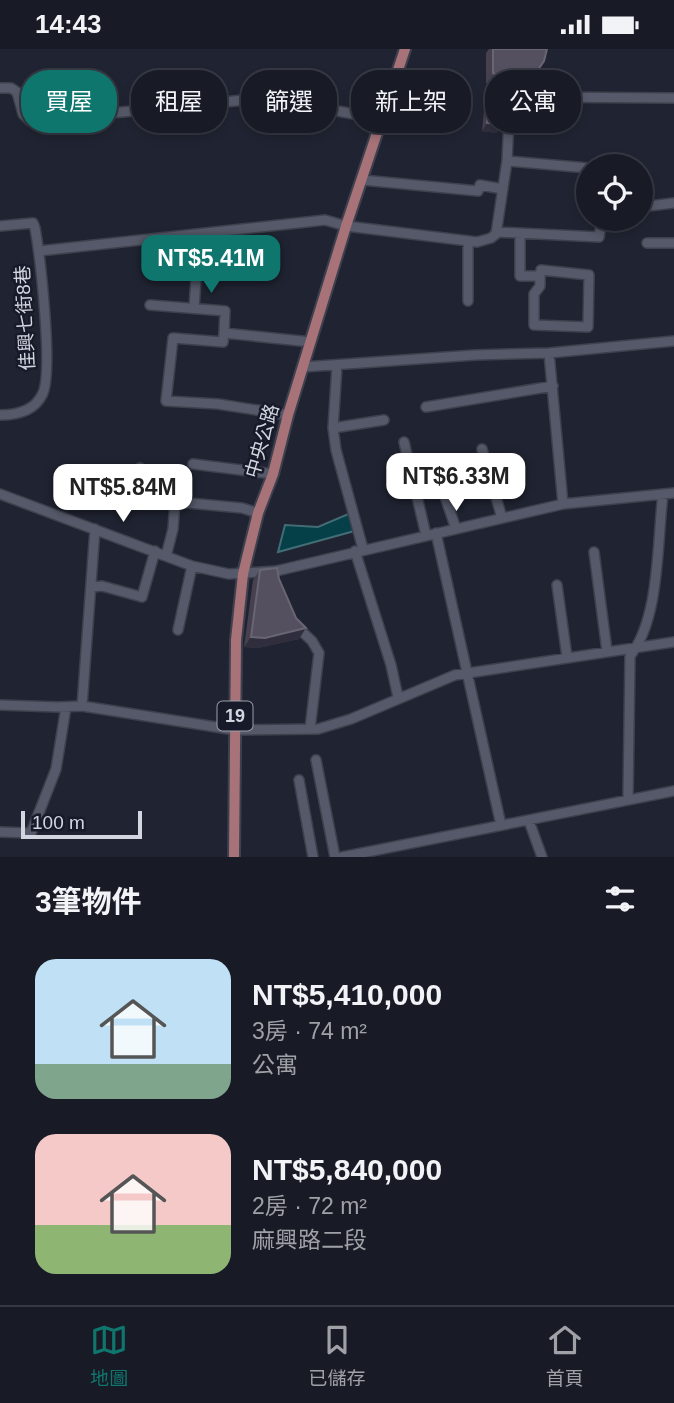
<!DOCTYPE html>
<html lang="zh-TW">
<meta charset="utf-8">
<style>
:root{--surface:#181b26;--page:#252832;--text:#f1f3f6;--muted:#9fa1a7;--line:#363943;--accent:#0f766e}
body{margin:0;font-family:Arial,"Noto Sans TC",sans-serif;background:var(--page);color:var(--text);height:100vh;display:flex;flex-direction:column;font-size:26px;white-space:nowrap}
*{box-sizing:border-box;margin:0}
p{font-size:23px;color:var(--muted)}
.icon{flex:none;width:38px;height:38px;fill:none;stroke:currentColor;stroke-width:2;stroke-linecap:round;stroke-linejoin:round}
.map{position:relative;height:808px;overflow:hidden}
.side{display:flex;flex-direction:column;background:var(--surface);flex:1}
.side>*{flex:none}
.hud{position:absolute;left:21px;top:21px;width:634px;height:63px;display:flex;gap:14px}
.buttons{position:absolute;left:576px;top:105px;display:grid;gap:14px}
.buttons a{display:grid;place-items:center;width:77px;height:77px;border-radius:50%;background:var(--surface);box-shadow:0 4px 10px #0003,0 0 0 2px var(--line);font-size:35px}
.scale{position:absolute;left:21px;bottom:18px;width:121px;box-sizing:border-box;padding-left:7px;border:4px solid #d3d6e0;border-top:0;font-size:19px;line-height:24px;white-space:nowrap;color:#d3d6e0;-webkit-text-stroke:5px #171a28;paint-order:stroke}
.price{position:absolute;translate:-50% -60px;padding:0 16px;border-radius:14px;background:#fff;color:#222;font-size:23px;line-height:46px;filter:drop-shadow(0 2px 4px #0008)}
.price::after{content:'';position:absolute;left:50%;top:42px;width:21px;height:16px;margin-left:-10px;background:inherit;clip-path:polygon(0 0,100% 0,50% 100%)}
.price.current{background:var(--accent);color:#fff}
ul{padding:0;list-style:none}
li{display:flex;align-items:center;gap:21px;height:175px;padding:0 35px}
li span{display:grid;place-items:center;flex:none;width:196px;height:140px;border-radius:21px;color:#555}
li>.icon{margin-inline-start:auto}
span .icon{width:84px;height:84px;fill:#fffc;stroke-width:1}
li b{font-size:30px}
h2{display:flex;justify-content:space-between;align-items:center;height:84px;padding:0 35px;font-size:30px}
.tag{padding:0 24px;border-radius:28px;background:var(--surface);box-shadow:0 4px 10px #0003,0 0 0 2px var(--line);font-size:24px;line-height:63px}
.tag.current{background:var(--accent);color:#fff}
.status{display:flex;justify-content:space-between;align-items:center;height:49px;padding:0 35px;background:var(--surface);direction:ltr}
.status svg{height:19px;fill:currentColor}
.menu{display:flex;justify-content:space-around;align-items:center;height:98px;border-top:2px solid var(--line);background:var(--surface);font-size:19px;color:var(--muted)}
.menu a{display:grid;justify-items:center;gap:4px}
.menu .current{color:var(--accent)}
.map>svg:first-child{display:block}
.water{fill:#054048;stroke:#436d76;stroke-width:2}
.lines{fill:none;stroke-linecap:round;stroke-linejoin:round}
.minor-casing{stroke:#3e414d;stroke-width:12}
.major-casing{stroke:#3e414d;stroke-width:14}
.minor{stroke:#555969;stroke-width:9}
.major{stroke:#a77379;stroke-width:10}
.wall{fill:#46404f}
.shaded-wall{fill:#302e3d}
.building{fill:#55505f;stroke:#696573;stroke-width:2}
.labels{text-anchor:middle;dominant-baseline:central;stroke-width:5;stroke-linejoin:round;paint-order:stroke}
.shield{fill:#171a28;stroke:#9b9ea9;stroke-width:2}
.shield-label{font-size:18px;font-weight:bold;fill:#d3d6e0}
.street-label{font-size:19px;fill:#d3d6e0;stroke:#171a28}
</style>
<div class="status"><b>14:43</b><svg viewBox="0 0 49 12"><path d="M0 12V9h3v3zM5 12V6h3v6zM10 12V3h3v9zM15 12V0h3v12zM26 1h20v11H26zM47 4h2v5h-2z"/></svg></div>
<div class="map">
<svg width="674" height="808" viewBox="0 0 674 808">
<rect width="100%" height="100%" fill="#202432"/>
<path class="water" d="M353 463 358 481 278 503 285 476 318 478Z"/>
<g class="lines">
<defs>
<path id="minor" d="M0 39H11L17 43 23 65 30 72 265 49 382 70
M507 112 588 119
M362 131 478 142 480 136 503 140
M640 158 674 154
M0 177 33 174 35 179C40 207 54 325 42 346 34 362 16 366 0 366
M496 183 599 188 602 170
M520 185V227H540L541 221 589 226 588 278 534 276V245L540 237V227
M468 192V252
M647 194H674
M39 202 325 171 346 177 477 193 491 189 496 185 507 112 509 70 516 51 531 48 674 49
M150 256 225 262 224 284
M194 259 196 230
M549 304 563 455
M337 317 333 379 336 401 363 500
M303 318 475 306 549 304 674 292
M426 358 553 337
M288 366 218 355 166 352 173 289 223 293 224 284 311 293
M333 379 384 371
M404 393 426 486
M482 400 502 469
M193 415 273 425
M434 415 456 480
M0 445 192 517 229 525 276 522 563 455 674 444
M113 447 242 459 258 464
M135 448 140 419
M436 484 501 776
M355 502 391 616 398 648
M594 503 607 602
M166 507 173 480 175 453
M557 536 567 608
M92 538 102 537 142 548 155 502
M295 576 312 592 319 604 310 680
M178 581 192 517
M0 656 58 658 82 657 235 681 318 680 351 670 455 626 674 593
M82 657 95 480
M316 711 335 808
M299 731 313 808
M628 750 630 607C660 570 657 493 663 445
M529 772 542 808
M0 783 31 784 56 720 66 658
M342 808 674 742"/>
<path id="major" d="M234 808 236 591 243 525 258 464 273 425 288 366 346 177 405 0"/>
</defs>
<use href="#minor" class="minor-casing"/>
<use href="#major" class="major-casing"/>
<use href="#minor" class="minor"/>
<use href="#major" class="major"/>
</g>
<path class="wall" d="M489 0H547L524 41 506 47 497 84 482 82 485 51 490 44 504 45 486 34V4Z
M260 521 279 530 299 590 258 599 244 598 253 531Z"/>
<path class="shaded-wall" d="M531 31 524 41 506 47 513 37Z
M487 74 502 76 497 84 482 82Z
M306 579 299 590 258 599 244 598 251 588Z"/>
<path class="building" d="M493 0H547L544 12 531 31 513 37 493 24Z
M490 44 506 45 502 76 487 74Z
M277 519 279 530 296 569 306 579 265 589 251 588 260 521Z"/>
<g class="labels">
<rect class="shield" x="217.5" y="652.5" width="35" height="29" rx="5"/>
<g class="shield-label">
<text x="235" y="667">19</text>
</g>
<g class="street-label">
<text transform="translate(25 269) rotate(-93)">佳興七街8巷</text>
<text transform="translate(262 392) rotate(-74)">中央公路</text>
</g>
</g>
</svg>
<div class="buttons">
<a><svg class="icon" aria-label="locate" viewBox="0 0 24 24"><circle cx="12" cy="12" r="6"/><path d="M12 2v4M12 18v4M2 12h4M18 12h4"/></svg></a>
</div>
<div class="scale">100 m</div>
<b class="price current" style="left:211px;top:246px">NT$5.41M</b>
<b class="price" style="left:456px;top:464px">NT$6.33M</b>
<b class="price" style="left:123px;top:475px">NT$5.84M</b>
<div class="hud">
<a class="tag current">買屋</a>
<a class="tag">租屋</a>
<a class="tag">篩選</a>
<a class="tag">新上架</a>
<a class="tag">公寓</a>
</div>
</div>
<section class="side">
<h2>3筆物件<svg class="icon" aria-label="filters" viewBox="0 0 24 24"><path d="M4 7h16M4 17h16"/><circle cx="9" cy="7" r="2"/><circle cx="15" cy="17" r="2"/></svg></h2>
<ul>
<li><span style="background:linear-gradient(#bfe0f5 75%,#7fa58c 0)"><svg class="icon" aria-label="home" viewBox="0 0 24 24"><path d="M3 11l9-7 9 7M6 9v11h12V9"/></svg></span><div><b>NT$5,410,000</b><p>3房 · 74 m²</p><p>公寓</p></div></li>
<li><span style="background:linear-gradient(#f6c9c9 65%,#8fb573 0)"><svg class="icon" aria-label="home" viewBox="0 0 24 24"><path d="M3 11l9-7 9 7M6 9v11h12V9"/></svg></span><div><b>NT$5,840,000</b><p>2房 · 72 m²</p><p>麻興路二段</p></div></li>
</ul>
</section>
<nav class="menu">
<a class="current"><svg class="icon" aria-label="map" viewBox="0 0 24 24"><path d="M3 6l6-2 6 2 6-2v14l-6 2-6-2-6 2zM9 4v14M15 6v14"/></svg>地圖</a>
<a><svg class="icon" aria-label="saved" viewBox="0 0 24 24"><path d="M7 4h10v16l-5-4-5 4z"/></svg>已儲存</a>
<a><svg class="icon" aria-label="home" viewBox="0 0 24 24"><path d="M3 11l9-7 9 7M6 9v11h12V9"/></svg>首頁</a>
</nav>
